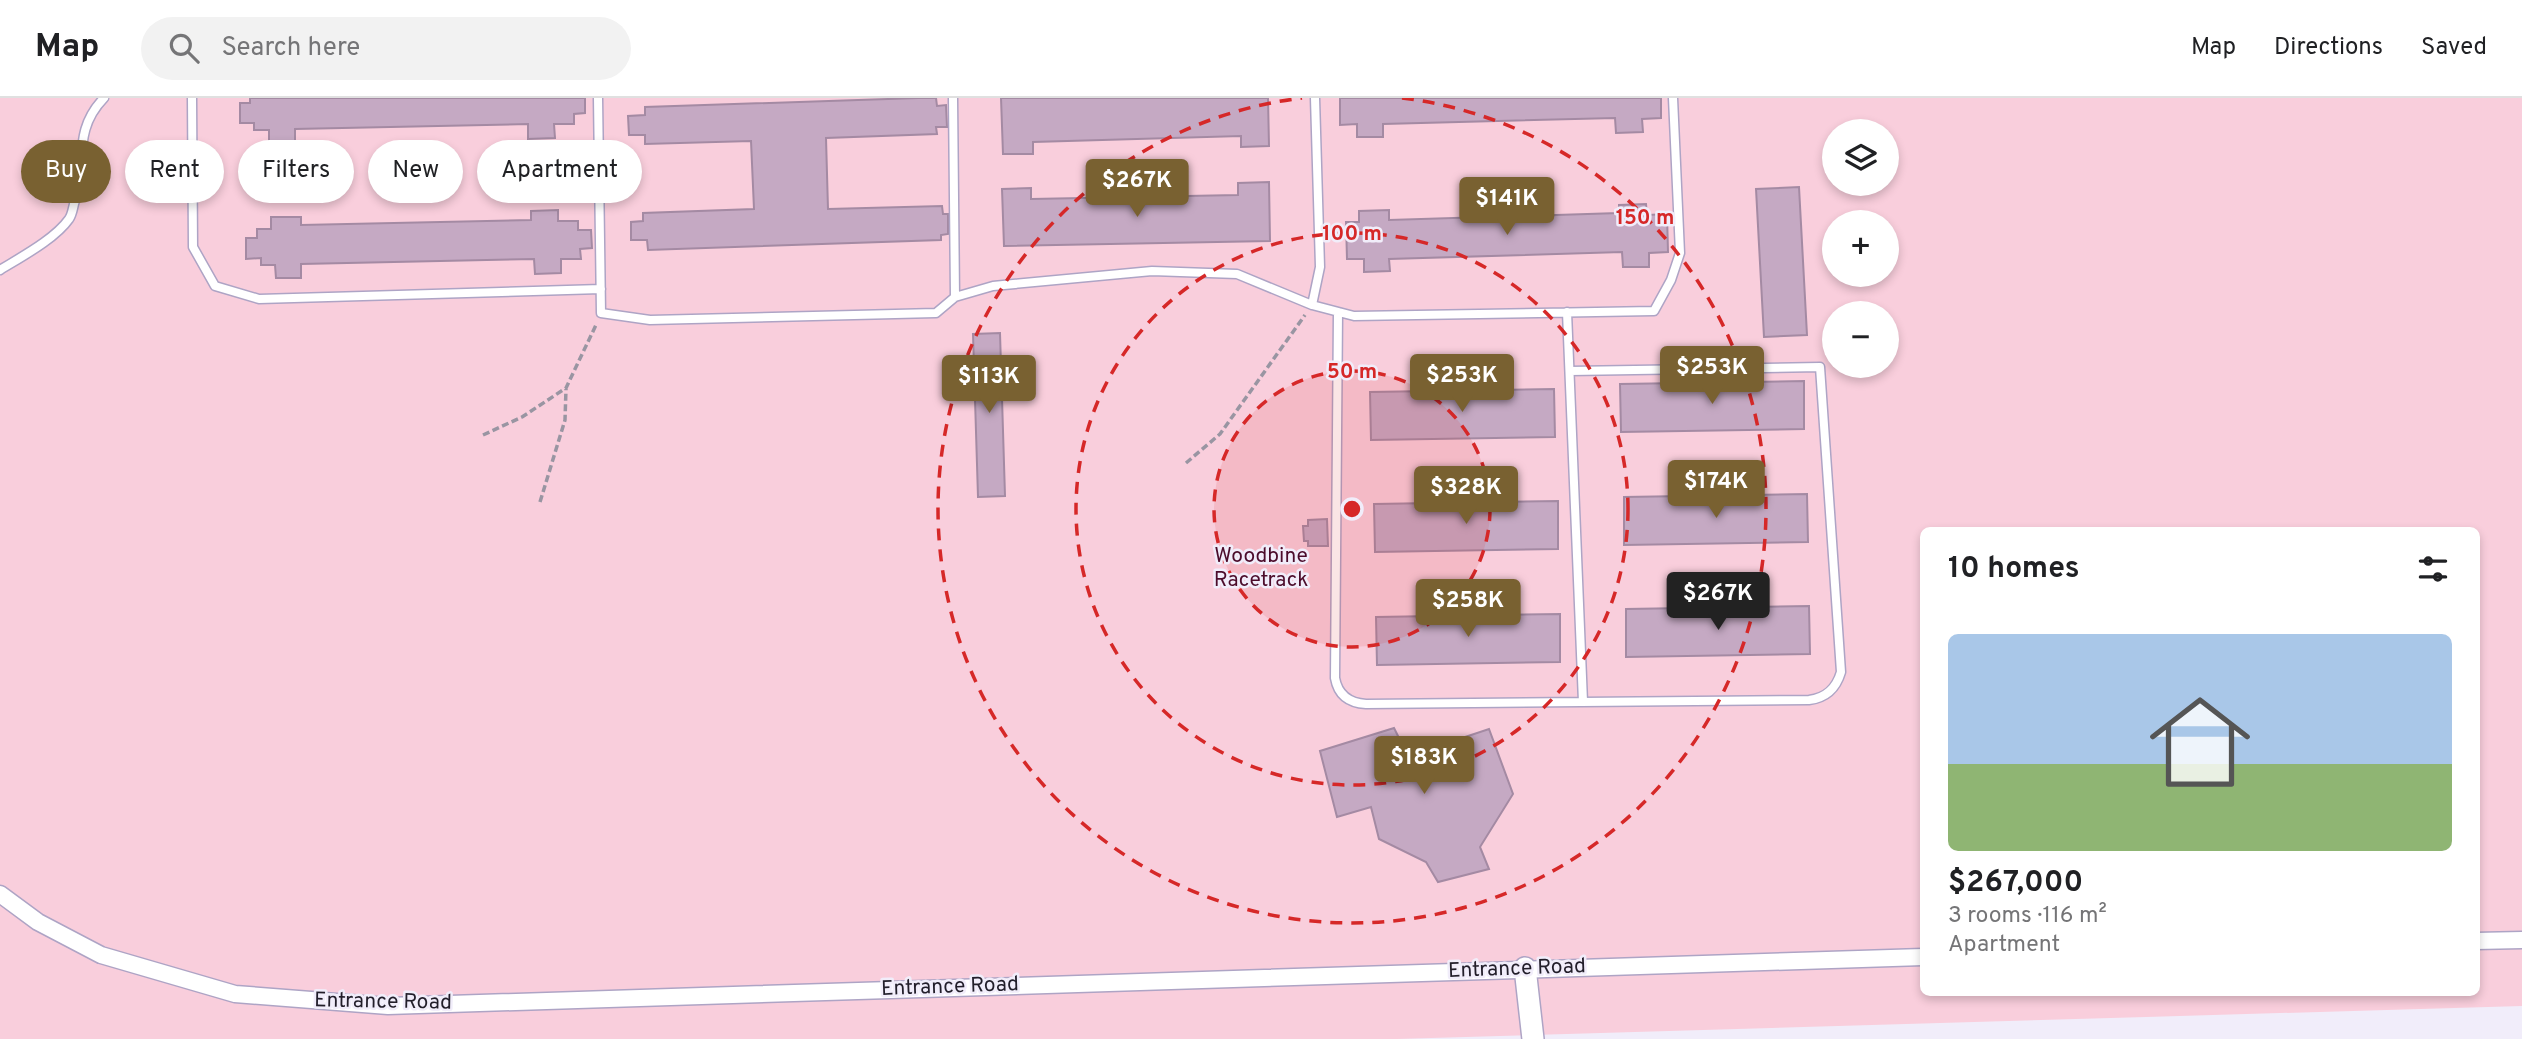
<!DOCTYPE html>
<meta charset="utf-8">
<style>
:root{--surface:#fff;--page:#f2f2f2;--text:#202124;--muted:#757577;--line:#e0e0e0;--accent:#796131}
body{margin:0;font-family:Overpass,sans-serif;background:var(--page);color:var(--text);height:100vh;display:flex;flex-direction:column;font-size:26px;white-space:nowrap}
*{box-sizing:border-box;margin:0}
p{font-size:23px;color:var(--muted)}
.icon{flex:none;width:38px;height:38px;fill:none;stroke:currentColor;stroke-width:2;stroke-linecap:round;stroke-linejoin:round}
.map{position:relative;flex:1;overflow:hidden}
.drawer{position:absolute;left:1920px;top:429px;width:560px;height:469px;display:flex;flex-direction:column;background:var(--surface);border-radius:10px;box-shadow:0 4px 10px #0003}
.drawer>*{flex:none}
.banner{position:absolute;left:21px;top:42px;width:665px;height:63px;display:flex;gap:14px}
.tools{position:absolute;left:1822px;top:21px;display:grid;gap:14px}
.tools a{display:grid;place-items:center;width:77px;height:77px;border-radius:50%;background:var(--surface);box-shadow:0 4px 10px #0003;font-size:35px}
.price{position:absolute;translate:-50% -60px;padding:0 16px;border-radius:7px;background:var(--accent);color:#fff;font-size:23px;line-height:46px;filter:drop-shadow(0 2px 4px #0008)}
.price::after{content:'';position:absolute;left:50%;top:42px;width:21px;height:16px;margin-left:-10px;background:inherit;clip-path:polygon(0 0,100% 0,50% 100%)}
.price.selected{background:#222;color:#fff}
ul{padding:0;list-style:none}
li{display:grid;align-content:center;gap:14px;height:371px;padding:0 28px}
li+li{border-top:2px solid var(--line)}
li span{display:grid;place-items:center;height:217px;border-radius:10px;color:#555}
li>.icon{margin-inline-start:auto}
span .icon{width:126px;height:126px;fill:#fffc;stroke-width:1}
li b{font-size:30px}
h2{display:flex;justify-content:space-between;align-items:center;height:84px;padding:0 28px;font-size:30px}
.pill{padding:0 24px;border-radius:32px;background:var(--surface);box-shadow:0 4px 10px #0003;font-size:24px;line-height:63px}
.pill.selected{background:var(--accent);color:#fff}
header{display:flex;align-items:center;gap:42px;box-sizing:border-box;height:98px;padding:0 35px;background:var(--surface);border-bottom:2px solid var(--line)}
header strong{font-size:33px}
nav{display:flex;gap:38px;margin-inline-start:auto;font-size:24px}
.search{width:490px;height:63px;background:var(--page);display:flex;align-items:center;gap:18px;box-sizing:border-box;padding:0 24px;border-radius:38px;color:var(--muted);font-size:26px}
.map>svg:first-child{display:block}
.green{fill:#f9cedc;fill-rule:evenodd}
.building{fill:#c5a9c3;stroke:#a48aa3;stroke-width:2}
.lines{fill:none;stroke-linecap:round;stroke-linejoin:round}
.service-casing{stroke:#aea4c5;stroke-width:11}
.minor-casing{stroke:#aea4c5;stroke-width:19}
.tertiary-casing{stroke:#aea4c5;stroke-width:24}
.path{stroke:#9995a2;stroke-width:3.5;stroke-dasharray:7 3.5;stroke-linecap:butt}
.service{stroke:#fff;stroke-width:8}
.minor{stroke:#fff;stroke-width:16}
.tertiary{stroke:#fff;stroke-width:21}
.ring{fill:none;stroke:#d62828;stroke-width:3.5;stroke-dasharray:12 9}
.labels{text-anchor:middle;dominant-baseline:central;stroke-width:5;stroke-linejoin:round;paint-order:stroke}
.park-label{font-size:21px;fill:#4c0c2b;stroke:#f1edfa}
.street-label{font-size:21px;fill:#221e2a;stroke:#f1edfa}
.centre{fill:#d62828;stroke:#f1edfa;stroke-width:3.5}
.ring-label{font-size:21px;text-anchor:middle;font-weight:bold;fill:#d62828;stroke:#f1edfa;stroke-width:5;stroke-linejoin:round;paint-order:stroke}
</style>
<header>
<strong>Map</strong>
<div class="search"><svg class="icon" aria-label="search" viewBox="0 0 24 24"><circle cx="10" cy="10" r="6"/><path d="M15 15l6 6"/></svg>Search here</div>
<nav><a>Map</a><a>Directions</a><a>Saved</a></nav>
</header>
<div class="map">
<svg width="2522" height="941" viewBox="0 0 2522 941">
<rect width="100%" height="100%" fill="#f1edfa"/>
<path class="green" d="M0 0H2522V908L1397 941H0ZM1834 33H1886V86H1834ZM1834 124H1886V177H1834ZM1834 215H1886V268H1834ZM1923 432H2476V894H1923Z"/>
<path class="building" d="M250 0H585V15L574 16V26H554L555 40 528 41V26L295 31V45H269V32H254V25H240V5H250Z
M918 0H936L937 8 946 7 947 29H936L937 36 826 40 828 111 942 108 943 116H948V136L941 137V142L648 152 647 142H631V124L643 123V115L754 111 751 43 645 46V37H629L628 18 645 17V9Z
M1001 0H1268L1269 48 1241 49V38L1033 44V56H1003Z
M1340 0H1661V20L1642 21 1643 34 1616 35 1615 20 1383 26V39H1357V26L1340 27Z
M1269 84 1270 143 1004 148 1002 91 1031 90V101L1238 97V85Z
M1799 89 1807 237 1764 239 1756 91Z
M1646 106 1647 117 1667 116 1668 154 1649 155V169H1623L1622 154 1389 161 1390 173 1364 174V161H1347L1346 124H1359V113L1389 112V122L1619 115V107Z
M558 112V123H578V132H591L592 150 580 151 581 161H561V175L535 176 534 161 301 166V180H276L275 167H261V160L246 161V140H257V131H271V119H301V127L531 122V113Z
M1000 235 1005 398 978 399 973 236Z
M1804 283V331L1621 334 1620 286Z
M1554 291 1555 339 1371 342 1370 294Z
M1807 396 1808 444 1624 447V399Z
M1558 403V451L1375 454 1374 406Z
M1327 421 1328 448H1308V443H1304L1303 428H1308V422Z
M1809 508 1810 556 1626 559V511Z
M1560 516V564L1377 567 1376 519Z
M1394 630 1408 658 1489 631 1513 696 1480 749 1489 771 1438 784 1426 764 1379 741 1371 709 1337 719 1320 653Z"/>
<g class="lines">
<defs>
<path id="service" d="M192 0 193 149 215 188 259 201 601 191
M598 0 601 215 650 222 936 215 955 199 993 188 1152 173 1237 176 1312 207 1354 218 1654 213 1671 182 1680 155 1673 0
M953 0 955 199
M0 172C21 159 55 141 69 121 72 117 73 110 74 106 88 67 71 34 104 0
M1312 207 1320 169 1315 0
M1338 214 1335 580C1338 597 1349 605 1366 606L1809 602C1826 600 1836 591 1841 574L1820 269 1570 273
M1567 214 1583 604"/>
<path id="minor" d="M0 796 38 824 101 857 235 896 388 908 1923 859
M2476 843 2522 842"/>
<path id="tertiary" d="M1525 870 1533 941"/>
</defs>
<use href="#service" class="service-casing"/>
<use href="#minor" class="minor-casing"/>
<use href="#tertiary" class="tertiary-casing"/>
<path class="path" d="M483 337 522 319 566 290 596 227
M1186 365 1220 336 1305 217
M540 404 565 322 566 291"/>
<use href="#service" class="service"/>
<use href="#minor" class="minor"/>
<use href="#tertiary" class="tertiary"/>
</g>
<circle cx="1352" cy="411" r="138" fill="#d62828" fill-opacity=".12"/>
<g class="ring">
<circle cx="1352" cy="411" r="138"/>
<circle cx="1352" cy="411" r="276"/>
<path d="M1402 0A414 414 0 1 1 1302 0"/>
</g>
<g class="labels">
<g class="park-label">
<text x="1261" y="458">Woodbine<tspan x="1261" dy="24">Racetrack</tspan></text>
</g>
<g class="street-label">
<text transform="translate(1517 871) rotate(-2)">Entrance Road</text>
<text transform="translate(950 889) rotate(-2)">Entrance Road</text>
<text transform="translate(383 904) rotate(1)">Entrance Road</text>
</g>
</g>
<circle cx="1352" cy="411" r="10" class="centre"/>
<g class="ring-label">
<text x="1645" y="126">150 m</text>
<text x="1352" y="142">100 m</text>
<text x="1352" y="280">50 m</text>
</g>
</svg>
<div class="tools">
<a><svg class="icon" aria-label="layers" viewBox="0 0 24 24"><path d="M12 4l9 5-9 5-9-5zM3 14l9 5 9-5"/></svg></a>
<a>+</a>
<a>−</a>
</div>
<b class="price" style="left:1137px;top:121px">$267K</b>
<b class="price" style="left:1507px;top:139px">$141K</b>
<b class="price" style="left:1712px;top:308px">$253K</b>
<b class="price" style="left:1462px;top:316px">$253K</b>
<b class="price" style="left:989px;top:317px">$113K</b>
<b class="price" style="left:1716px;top:422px">$174K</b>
<b class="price" style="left:1466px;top:428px">$328K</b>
<b class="price selected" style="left:1718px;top:534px">$267K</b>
<b class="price" style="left:1468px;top:541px">$258K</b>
<b class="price" style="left:1424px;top:698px">$183K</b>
<div class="banner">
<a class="pill selected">Buy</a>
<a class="pill">Rent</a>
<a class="pill">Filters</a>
<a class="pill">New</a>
<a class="pill">Apartment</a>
</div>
<section class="drawer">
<h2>10 homes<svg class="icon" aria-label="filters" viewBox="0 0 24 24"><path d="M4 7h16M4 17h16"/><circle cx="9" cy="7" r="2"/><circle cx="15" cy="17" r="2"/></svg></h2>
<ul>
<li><span style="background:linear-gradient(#a9c7e8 60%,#8fb573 0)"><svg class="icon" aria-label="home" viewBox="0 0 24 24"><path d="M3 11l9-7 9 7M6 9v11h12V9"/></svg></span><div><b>$267,000</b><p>3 rooms · 116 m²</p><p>Apartment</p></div></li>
</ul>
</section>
</div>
